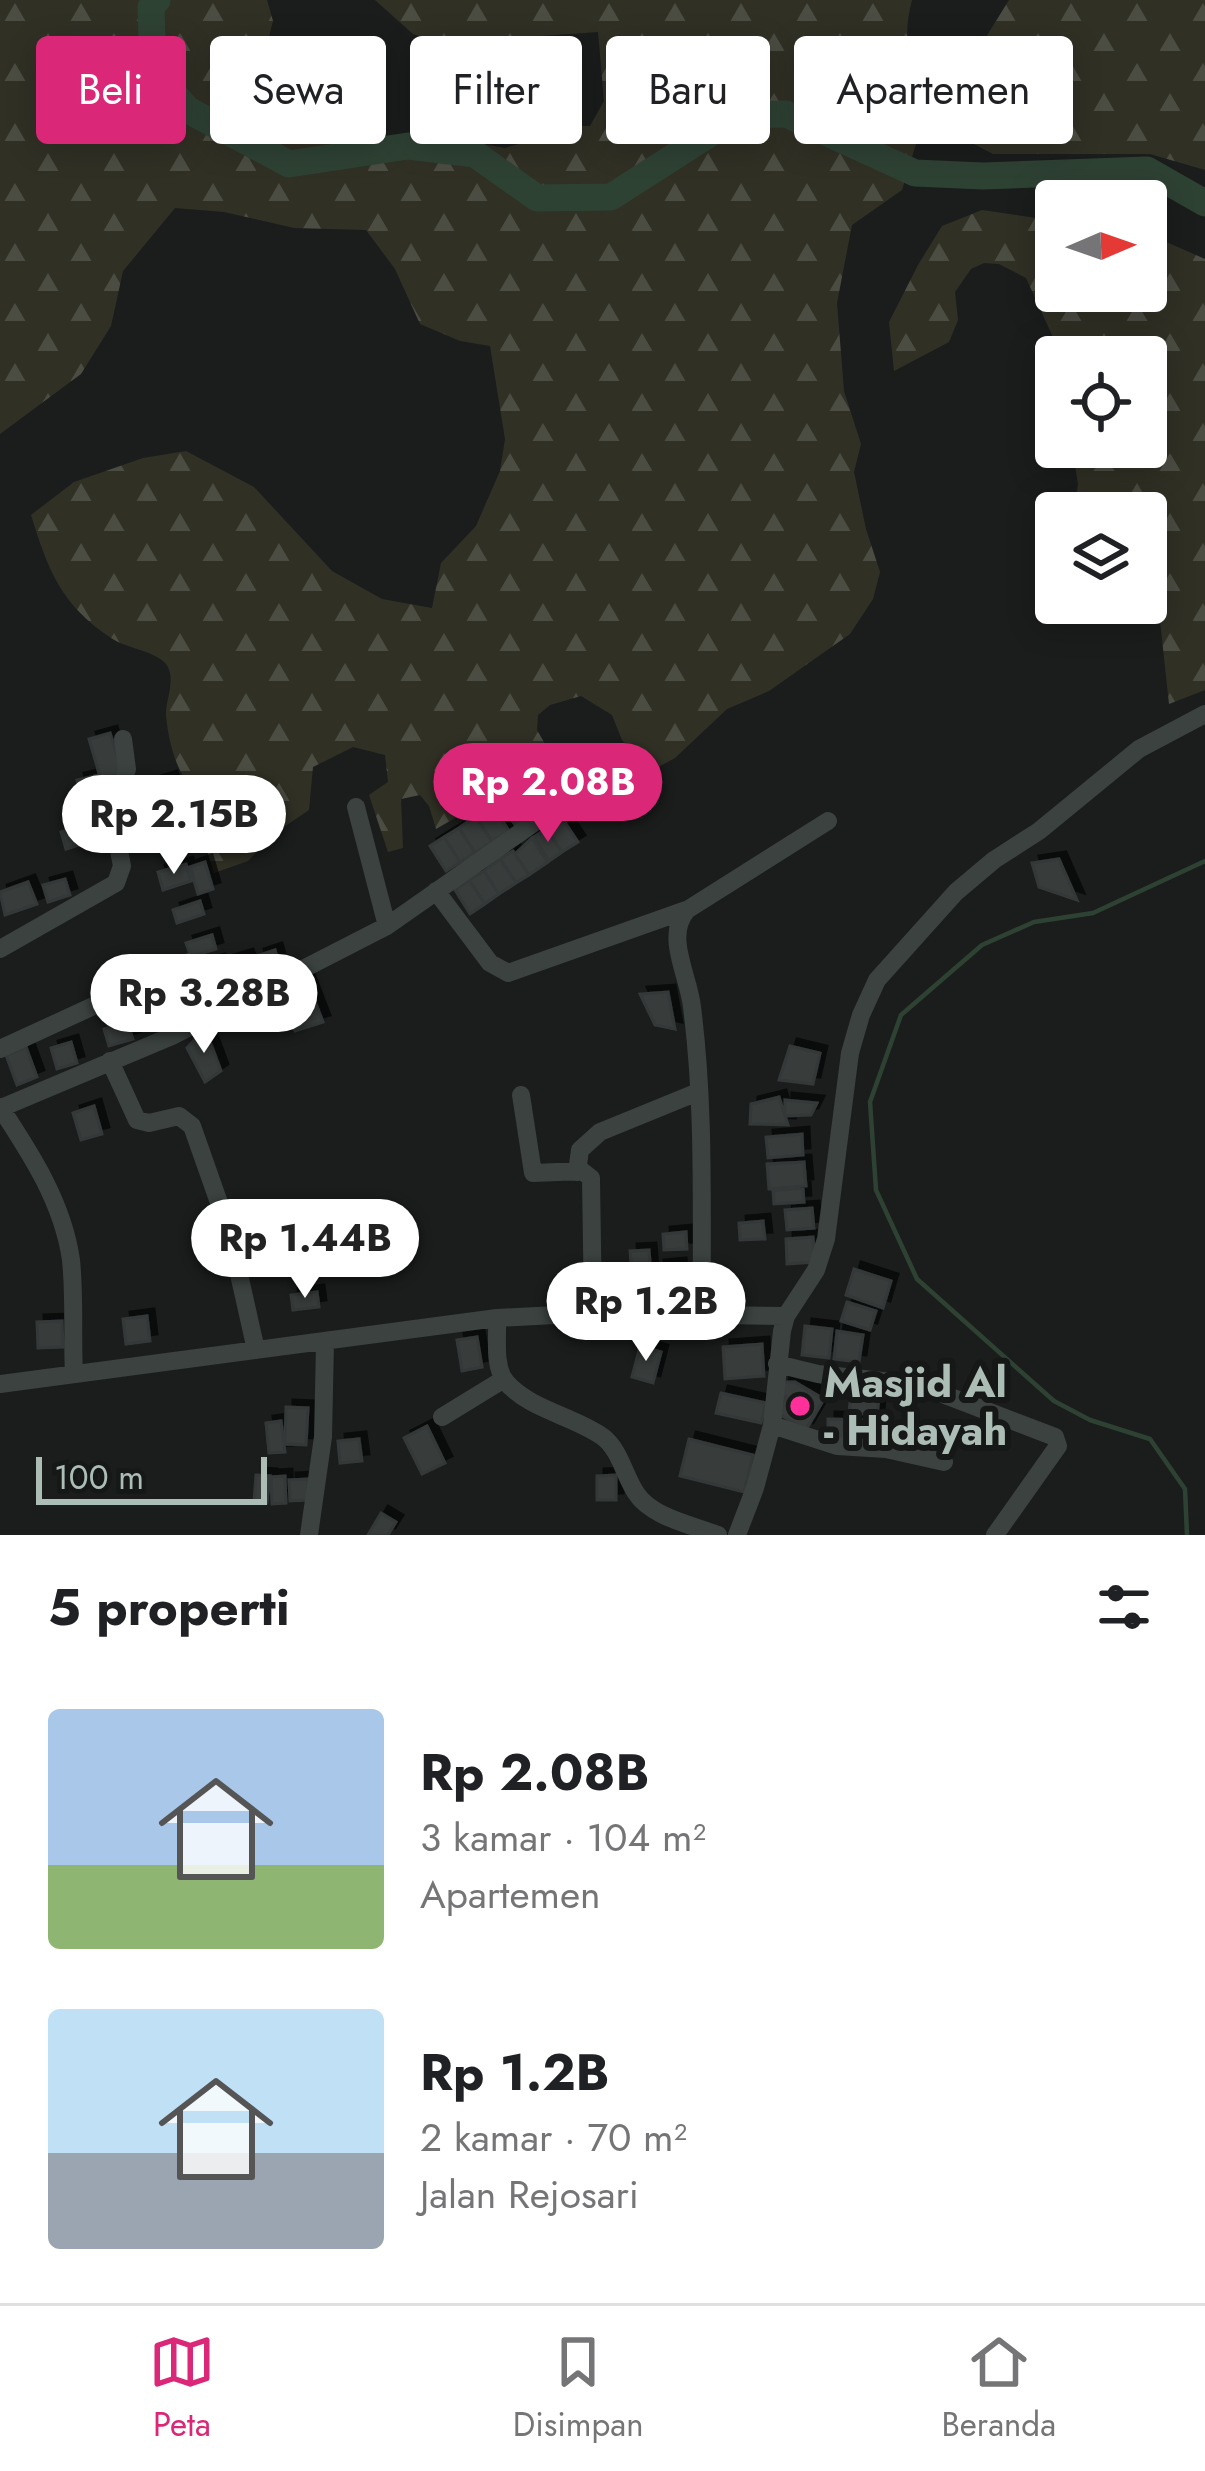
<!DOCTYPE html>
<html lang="id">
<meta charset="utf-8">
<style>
:root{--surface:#fff;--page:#f6f6f6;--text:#202124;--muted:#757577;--line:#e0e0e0;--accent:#db2777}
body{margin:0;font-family:Jost,sans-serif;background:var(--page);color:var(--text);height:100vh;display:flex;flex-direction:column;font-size:45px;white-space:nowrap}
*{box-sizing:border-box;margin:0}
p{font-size:39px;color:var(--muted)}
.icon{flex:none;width:66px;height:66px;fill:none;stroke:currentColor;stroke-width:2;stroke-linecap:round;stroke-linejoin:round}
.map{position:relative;height:1535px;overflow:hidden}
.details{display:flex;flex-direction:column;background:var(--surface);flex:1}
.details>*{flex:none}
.hud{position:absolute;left:36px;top:36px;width:1134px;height:108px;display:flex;gap:24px}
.needle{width:78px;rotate:88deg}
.controls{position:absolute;left:1035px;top:180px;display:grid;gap:24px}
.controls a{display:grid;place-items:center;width:132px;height:132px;border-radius:12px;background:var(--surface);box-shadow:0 6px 30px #0003;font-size:60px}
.scale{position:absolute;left:36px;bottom:30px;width:231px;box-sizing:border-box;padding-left:12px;border:6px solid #acbdb5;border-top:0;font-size:33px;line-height:42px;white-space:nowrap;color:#acbdb5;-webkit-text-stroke:9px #151817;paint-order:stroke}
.price{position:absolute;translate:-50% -102px;padding:0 27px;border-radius:42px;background:#fff;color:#222;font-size:39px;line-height:78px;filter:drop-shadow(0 3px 6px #0008)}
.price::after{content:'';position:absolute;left:50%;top:72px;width:36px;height:27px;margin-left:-18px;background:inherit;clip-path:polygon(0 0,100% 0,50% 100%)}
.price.on{background:var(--accent);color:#fff}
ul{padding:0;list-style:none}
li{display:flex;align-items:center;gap:36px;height:300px;padding:0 48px}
li span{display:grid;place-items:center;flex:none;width:336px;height:240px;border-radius:12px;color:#555}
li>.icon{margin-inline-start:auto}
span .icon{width:144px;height:144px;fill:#fffc;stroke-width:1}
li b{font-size:51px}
h2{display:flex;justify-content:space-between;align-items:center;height:144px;padding:0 48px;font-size:51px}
.chip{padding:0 42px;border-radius:12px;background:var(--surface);box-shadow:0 6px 30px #0003;font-size:42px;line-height:108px}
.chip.on{background:var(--accent);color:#fff}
.tabs{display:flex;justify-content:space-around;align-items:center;height:168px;border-top:3px solid var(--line);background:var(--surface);font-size:33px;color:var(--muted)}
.tabs a{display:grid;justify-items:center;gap:6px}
.tabs .on{color:var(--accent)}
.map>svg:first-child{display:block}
.forest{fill:url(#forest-firs)}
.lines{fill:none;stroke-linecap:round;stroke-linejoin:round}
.stream{stroke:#2e4234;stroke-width:4.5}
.river{stroke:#2e4234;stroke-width:27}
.building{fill:#373c3b;stroke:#343938;stroke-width:3;filter:url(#shadow)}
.minor{stroke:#3b4240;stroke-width:18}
.poi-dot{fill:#ff3099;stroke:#151817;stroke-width:4.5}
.labels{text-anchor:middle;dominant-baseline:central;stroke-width:12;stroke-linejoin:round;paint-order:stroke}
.poi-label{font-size:42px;font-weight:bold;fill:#acbdb5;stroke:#151817;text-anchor:start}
</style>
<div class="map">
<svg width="1205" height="1535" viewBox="0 0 1205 1535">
<defs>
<pattern id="forest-firs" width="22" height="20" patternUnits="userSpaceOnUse" patternTransform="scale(3)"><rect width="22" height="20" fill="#303025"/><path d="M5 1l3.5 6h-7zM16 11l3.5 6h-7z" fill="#4b4c42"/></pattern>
<filter id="shadow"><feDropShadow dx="7" dy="-7" stdDeviation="0" flood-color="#0009"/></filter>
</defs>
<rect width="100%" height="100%" fill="#1a1d1c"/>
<path class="forest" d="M0 0H267L273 21 266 49V105L269 118 278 128 309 139 471 142 505 148 522 143 517 108 528 91C568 83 558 99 576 126H590L604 101 598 32 439 43 413 34 375 0H912C901 42 910 63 929 101L902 190 852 225 837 303 844 391 861 444 854 472 866 529 880 572 873 599 850 634 769 691 727 709 675 758 651 771 622 740 612 715 581 696 550 705 538 715 537 730 552 756 546 766 436 829 429 806 420 795 401 799 403 848 388 852 369 795 388 782 385 755 353 747 313 767 309 810 275 833 248 861 214 873 185 779C174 763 168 736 166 716 165 699 179 675 163 661 150 650 126 648 111 638 61 605 48 570 31 515L74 482 143 458 186 451 254 487 332 571 382 599 432 608 441 563 476 526 500 471 505 439 490 346 460 341 420 324 395 269 366 230 294 228 224 212 175 208 123 271 111 326 81 374 0 434Z
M1009 0H1205V170L1150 154H993L968 141 955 115V87Z
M982 210 1056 221V291H1146V233L1205 259V690L1169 704 1157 593 1146 586V513H1074L1078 484 1072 447H1146V357H1056V387L1052 335 1026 278 999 264 984 263 971 269 955 292 958 320 949 342 894 371 889 322 918 265 942 226Z"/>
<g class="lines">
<path class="stream" d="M1187 1535 1185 1489 1150 1439 1090 1420 1054 1401 917 1279 876 1190 870 1102 901 1015 982 945 1034 922 1093 913 1205 861"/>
<path class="river" d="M157 0 151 7 153 71 188 110 289 164 408 146 475 154 537 198 611 197 739 115 786 114 915 173 983 176 1147 170 1205 203"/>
</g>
<path class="building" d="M110 733 123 773 101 780 89 739Z
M99 775 109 815 87 820 77 780Z
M170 778 174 791 144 800 140 787Z
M524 786 540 811 528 818 512 793Z
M512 793 528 818 516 826 508 815 501 819 493 806Z
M493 806 509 831 492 842 476 816Z
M476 816 492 842 475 853 459 828Z
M562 818 578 842 562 852 546 829Z
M80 826 85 843 66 849 61 832Z
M459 828 475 853 460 862 444 837Z
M546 829 562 852 549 861 534 837Z
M444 837 460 862 446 871 430 846Z
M532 838 548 862 529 875 515 854Z
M513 851 529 875 516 883 500 859Z
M500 859 516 883 499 894 484 871Z
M1059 859 1077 900 1039 887 1032 863Z
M205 862 213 889 198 894 190 867Z
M186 864 191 881 163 890 158 872Z
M484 871 499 894 485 904 469 880Z
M65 879 70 895 48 902 43 885Z
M469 880 485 904 470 914 455 890Z
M28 882 37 904 5 915 0 892Z
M200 901 204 914 177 923 173 910Z
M212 935 216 949 191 957 186 943Z
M275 950 281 971 263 976 257 956Z
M246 956 253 976 229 983 223 963Z
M218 961 228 984 213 997 201 966Z
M306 978 323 1022 295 1031 278 991Z
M668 992 675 1029 655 1025 640 994Z
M127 1022 133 1039 109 1046 104 1029Z
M205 1028 221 1071 205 1082 187 1048Z
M71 1042 77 1063 57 1069 51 1048Z
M790 1046 820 1053 813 1084 779 1080Z
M26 1047 37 1077 17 1085 6 1055Z
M779 1097 788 1125 750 1124 751 1104Z
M785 1100 817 1103 811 1115 785 1116Z
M94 1106 102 1134 81 1140 73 1113Z
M802 1134 803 1155 768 1158 766 1137Z
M804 1162 806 1186 769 1189 767 1164Z
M803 1188 804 1202 774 1204 773 1191Z
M812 1208 814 1228 787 1230 785 1210Z
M763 1221 765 1239 740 1240 739 1223Z
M686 1232 687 1249 664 1250 663 1234Z
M813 1237 815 1262 787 1264 786 1239Z
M308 1239 310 1260 285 1263 283 1242Z
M649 1250 651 1275 632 1276 630 1251Z
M679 1265 681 1282 659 1283 657 1267Z
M854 1269 891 1281 883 1308 846 1295Z
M317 1292 319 1307 293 1310 291 1295Z
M847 1302 876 1311 870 1330 841 1321Z
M147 1316 150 1341 126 1344 123 1319Z
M62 1321 63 1347 38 1348 37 1322Z
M805 1326 832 1329 829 1358 802 1355Z
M837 1331 863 1335 859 1362 834 1359Z
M477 1337 482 1367 462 1371 457 1340Z
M762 1344 764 1376 725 1379 723 1347Z
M640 1346 661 1352 653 1383 632 1377Z
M783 1382H795L824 1399 806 1430 777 1413 786 1397 781 1396Z
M721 1393 766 1403 761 1423 716 1413Z
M851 1393 879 1397 877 1416 849 1412Z
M286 1407 308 1408 306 1445 285 1444Z
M828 1419 864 1420 863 1441H828Z
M281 1421 285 1452 269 1453 266 1423Z
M427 1426 445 1463 422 1474 404 1438Z
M359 1439 362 1461 340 1463 338 1441Z
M689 1439 753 1455 744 1492 680 1476Z
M256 1475 270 1476 267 1503 254 1502Z
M616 1475V1500H597V1476Z
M285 1476 286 1503 272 1504 271 1477Z
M308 1479V1500L290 1501 289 1480Z
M381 1513 396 1522 388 1535H368Z"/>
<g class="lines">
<path class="minor" d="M436 891 490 963 508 973 686 910
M387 926 568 799
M0 949 116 883 122 866 112 815 127 769 123 739
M0 1049 189 962
M110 1061 137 1120 149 1123 179 1116 192 1126 230 1234 256 1350
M521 1095 533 1173 582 1171 591 1178 593 1313
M0 1107C31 1154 63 1203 71 1260 75 1297 72 1337 74 1374
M1 1108 172 1036 387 926 356 807
M577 1172 580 1150 600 1132 698 1092
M702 1313C701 1211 705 1108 692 1007 689 976 664 936 687 910L828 821
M497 1318C498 1336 493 1367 506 1382 530 1410 574 1416 603 1437 620 1450 624 1475 636 1493 651 1517 692 1525 718 1535
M777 1364 818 1374 919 1385 1055 1437 1058 1446 995 1535
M0 1384 497 1318 593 1313 786 1316
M442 1417 504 1379
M772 1425 837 1446 886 1449 944 1462
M309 1535 323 1437 325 1343
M737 1535 755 1488 772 1425 782 1331 786 1316 816 1270 826 1239 850 1053 861 1015 877 980 956 892 994 860 1039 831 1139 749 1205 714"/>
</g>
<circle class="poi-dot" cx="800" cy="1406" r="12"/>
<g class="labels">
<g class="poi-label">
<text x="824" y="1382">Masjid Al<tspan x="824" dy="48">- Hidayah</tspan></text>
</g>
</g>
</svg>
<div class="controls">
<a><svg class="needle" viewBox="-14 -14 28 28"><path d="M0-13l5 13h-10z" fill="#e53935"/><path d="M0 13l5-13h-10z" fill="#757577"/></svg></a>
<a><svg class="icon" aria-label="locate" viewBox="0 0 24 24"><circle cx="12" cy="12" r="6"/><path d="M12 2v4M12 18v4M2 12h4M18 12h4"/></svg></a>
<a><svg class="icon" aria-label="layers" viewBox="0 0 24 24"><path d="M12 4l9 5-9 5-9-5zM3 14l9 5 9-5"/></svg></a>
</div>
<div class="scale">100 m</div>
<b class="price on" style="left:548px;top:845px">Rp 2.08B</b>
<b class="price" style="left:174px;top:877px">Rp 2.15B</b>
<b class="price" style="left:204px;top:1056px">Rp 3.28B</b>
<b class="price" style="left:305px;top:1301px">Rp 1.44B</b>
<b class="price" style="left:646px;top:1364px">Rp 1.2B</b>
<div class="hud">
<a class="chip on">Beli</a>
<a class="chip">Sewa</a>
<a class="chip">Filter</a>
<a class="chip">Baru</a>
<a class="chip">Apartemen</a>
</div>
</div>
<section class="details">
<h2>5 properti<svg class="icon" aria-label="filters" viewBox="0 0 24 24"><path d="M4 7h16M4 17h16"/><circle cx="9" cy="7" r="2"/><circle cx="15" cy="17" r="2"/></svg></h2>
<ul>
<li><span style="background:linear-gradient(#a9c7e8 65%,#8fb573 0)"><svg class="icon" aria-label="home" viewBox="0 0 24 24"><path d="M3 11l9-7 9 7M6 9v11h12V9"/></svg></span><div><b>Rp 2.08B</b><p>3 kamar · 104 m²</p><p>Apartemen</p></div></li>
<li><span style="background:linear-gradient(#bfe0f5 60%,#9aa5b1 0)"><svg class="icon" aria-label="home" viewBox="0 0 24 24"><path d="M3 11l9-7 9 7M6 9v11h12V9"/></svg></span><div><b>Rp 1.2B</b><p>2 kamar · 70 m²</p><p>Jalan Rejosari</p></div></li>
</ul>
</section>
<nav class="tabs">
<a class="on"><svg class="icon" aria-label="map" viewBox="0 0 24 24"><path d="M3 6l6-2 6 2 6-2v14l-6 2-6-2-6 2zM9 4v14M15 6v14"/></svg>Peta</a>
<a><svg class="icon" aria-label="saved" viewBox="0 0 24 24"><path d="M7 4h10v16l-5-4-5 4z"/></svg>Disimpan</a>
<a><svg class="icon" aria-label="home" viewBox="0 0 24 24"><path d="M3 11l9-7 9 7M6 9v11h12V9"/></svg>Beranda</a>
</nav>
